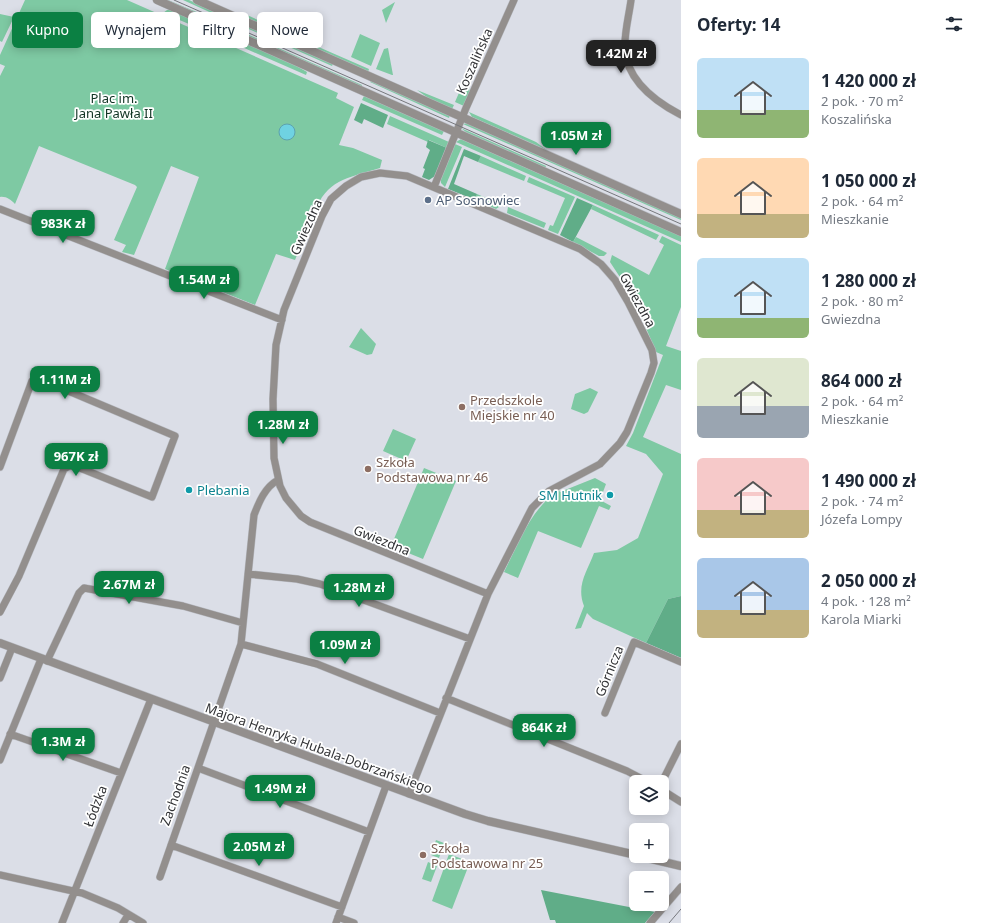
<!DOCTYPE html>
<html lang="pl">
<meta charset="utf-8">
<style>
:root{--surface:#fff;--page:#f6f6f7;--text:#1f2937;--muted:#747a83;--accent:#0b8043}
body{margin:0;font-family:"Noto Sans",sans-serif;background:var(--page);color:var(--text);height:100vh;display:flex;flex-direction:column;font-size:15px;white-space:nowrap}
*{box-sizing:border-box;margin:0}
p{font-size:13px;color:var(--muted)}
.icon{flex:none;width:22px;height:22px;fill:none;stroke:currentColor;stroke-width:2;stroke-linecap:round;stroke-linejoin:round}
.map{position:relative;flex:1;overflow:hidden}
.sheet{display:flex;flex-direction:column;background:var(--surface);width:300px}
.sheet>*{flex:none}
.top-card{position:absolute;left:12px;top:12px;width:380px;height:36px;display:flex;gap:8px}
.tools{position:absolute;left:629px;top:775px;display:grid;gap:8px}
.tools a{display:grid;place-items:center;width:40px;height:40px;border-radius:6px;background:var(--surface);box-shadow:0 2px 10px #0003;font-size:20px}
.price{position:absolute;translate:-50% -34px;padding:0 9px;border-radius:8px;background:var(--accent);color:#fff;font-size:13px;line-height:26px;filter:drop-shadow(0 1px 2px #0008)}
.price::after{content:'';position:absolute;left:50%;top:24px;width:12px;height:9px;margin-left:-6px;background:inherit;clip-path:polygon(0 0,100% 0,50% 100%)}
.price.current{background:#222;color:#fff}
ul{padding:0;list-style:none}
li{display:flex;align-items:center;gap:12px;height:100px;padding:0 16px}
li span{display:grid;place-items:center;flex:none;width:112px;height:80px;border-radius:6px;color:#555}
li>.icon{margin-inline-start:auto}
span .icon{width:48px;height:48px;fill:#fffc;stroke-width:1}
li b{font-size:17px}
h2{display:flex;justify-content:space-between;align-items:center;height:48px;padding:0 16px;font-size:17px}
.pill{padding:0 14px;border-radius:6px;background:var(--surface);box-shadow:0 2px 10px #0003;font-size:14px;line-height:36px}
.pill.current{background:var(--accent);color:#fff}
main{display:flex;flex:1;min-height:0}
.map>svg:first-child{display:block}
.green{fill:#7ec9a3}
.forest{fill:#60ad88}
.water{fill:#6fd2e2;stroke:#5ca2ae}
.lines{fill:none;stroke-linecap:round;stroke-linejoin:round}
.minor-casing{stroke:#b9bcc3;stroke-width:8}
.tertiary-casing{stroke:#b9bcc3;stroke-width:9}
.minor{stroke:#938f8d;stroke-width:7}
.tertiary{stroke:#938f8d;stroke-width:8}
.tram{stroke:#76787d;stroke-width:1}
.service-dot{fill:#5c6f8a;stroke:#fff;stroke-width:1.5}
.education-dot{fill:#8d6e63;stroke:#fff;stroke-width:1.5}
.culture-dot{fill:#0f9aa8;stroke:#fff;stroke-width:1.5}
.labels{text-anchor:middle;dominant-baseline:central;stroke-width:3.5;stroke-linejoin:round;paint-order:stroke}
.street-label{font-size:13px;fill:#313235;stroke:#fff}
.park-label{font-size:13px;fill:#103323;stroke:#fff}
.service-label{font-size:13px;fill:#4e5e75;stroke:#fff;text-anchor:start}
.education-label{font-size:13px;fill:#785e54;stroke:#fff;text-anchor:start}
.culture-label{font-size:13px;fill:#0d838f;stroke:#fff;text-anchor:start}
</style>
<main>
<div class="map">
<svg width="681" height="923" viewBox="0 0 681 923">
<rect width="100%" height="100%" fill="#dbdee7"/>
<path class="green" d="M25 0H127L338 93 336 98 354 107 339 145 353 148 382 160 380 168C353 177 329 178 317 207L311 205 309 211 314 213 295 260 276 254 255 305 165 269 199 177 171 166 134 255 122 252 126 245 114 240 137 187 135 185 39 146 15 204C11 200 6 196 0 197V76L5 66 0 64V55Z
M168 0 237 29 236 31 169 2Z
M183 0H189L239 22 238 25Z
M395 2 386 23 382 10Z
M167 10H171L236 39 238 41 236 44 163 13Z
M0 14 14 17 2 42 0 41Z
M247 15 309 43 308 46 246 18Z
M243 24 333 64 332 66 242 26Z
M240 31 362 85V87L240 33Z
M360 34 380 43 371 66 351 57Z
M247 44 295 65 307 72 306 75 242 47Z
M314 45 369 69 368 72 312 47Z
M388 48 393 75H392L376 69 384 49Z
M371 81 450 115 449 118 370 82Z
M464 86 468 87 470 91 464 106 455 102 461 88Z
M417 90 454 105 452 109 428 98Z
M364 96 444 131 442 135 362 100Z
M469 112 536 142 548 151 472 117Z
M390 116 449 142 447 148 429 140 428 142 387 124Z
M467 123 681 218V220L463 124Z
M461 128 546 166 545 168 467 133Z
M461 139 681 236V242L456 142Z
M455 144 462 147 445 187 441 183V179Z
M481 156 526 176 524 181 478 162Z
M529 177 575 197 558 234 548 230 550 225 553 226 565 198 527 182Z
M477 194 502 205 496 209 475 200Z
M593 205 659 235 656 240 591 209Z
M508 207 546 223 544 228 507 213Z
M662 236 681 245V307L666 346 681 351V390L666 385 643 437 681 454V596L668 599 646 643 593 619 587 613 581 628 575 629 584 606C576 585 587 572 594 553L617 550 638 538 663 474 646 454 626 446 633 433 663 355 656 352 633 297 610 262 612 255 649 275 664 245 659 242Z
M576 237 607 253 604 256H599L573 242Z
M361 328 376 344 372 354 367 355 349 347Z
M590 388 598 392 588 412 584 414 571 409 575 394Z
M393 429 416 439 406 461 383 451Z
M424 468 456 481 423 559 391 546Z
M595 478 606 484 600 500 611 506 609 510 599 506 581 548 538 531 518 578 504 572C519 542 530 510 559 490L560 492Z
M436 840 444 843 439 858 431 855Z
M449 854 470 862 452 909 432 901Z
M428 862 437 866 431 882 422 879Z"/>
<path class="forest" d="M361 103 388 115 383 128 364 119 362 124 354 120Z
M428 140 447 148 435 176 429 180 422 177 425 169 423 168 430 150 426 147Z
M464 149 481 156 478 162 464 156 454 184 477 194 475 200 448 189Z
M577 198 593 205 573 242 560 235Z
M681 596V658L646 643 668 599Z
M541 890 655 912 645 923H556L555 920H550Z"/>
<path class="water" d="M279 132a8 8 0 1 1 16 0a8 8 0 1 1-16 0Z"/>
<g class="lines">
<defs>
<path id="minor" d="M631 0C629 16 624 33 625 49 627 81 656 102 681 115
M434 187 466 108 514 0
M0 209 282 320
M0 467 32 381 40 379 175 436 152 497 75 466H69L64 469 19 576 0 612
M248 574 297 579 320 584 470 639
M241 644 317 664 440 713
M47 661 79 593 84 588 183 606 243 623
M0 678 12 648
M446 698 627 771 648 782
M605 713 634 642 681 662
M10 734 121 773
M0 760 41 659
M198 768 369 832
M662 782 681 744
M662 790 681 802
M409 794 488 594 532 508 549 491 600 464 620 443 627 432 651 373 654 363 652 350 628 302 615 280 601 264 580 249 407 176 380 173 361 177 346 186 331 199 322 216 284 310 276 345 273 399 274 458 280 486 286 498 301 516 310 522 488 594
M171 845 342 907
M0 875 82 893 118 908 143 923
M160 877 241 644 254 515C259 502 265 487 278 480
M338 917 354 923
M62 923 151 699
M123 923 128 915
M336 923 386 786
M650 923 681 887"/>
<path id="tertiary" d="M157 0 681 232
M197 0 681 214
M0 643 465 814 488 821 636 855
M639 856 681 866"/>
</defs>
<use href="#minor" class="minor-casing"/>
<use href="#tertiary" class="tertiary-casing"/>
<use href="#minor" class="minor"/>
<use href="#tertiary" class="tertiary"/>
<path class="tram" d="M174 0 681 224
M669 923 681 909"/>
</g>
<circle class="service-dot" cx="428" cy="200" r="4"/>
<g class="education-dot">
<circle cx="462" cy="407" r="4"/>
<circle cx="368" cy="469" r="4"/>
<circle cx="423" cy="855" r="4"/>
</g>
<g class="culture-dot">
<circle cx="189" cy="490" r="4"/>
<circle cx="610" cy="495" r="4"/>
</g>
<g class="labels">
<g class="street-label">
<text transform="translate(474 61) rotate(-66)">Koszalińska</text>
<text transform="translate(306 227) rotate(-66)">Gwiezdna</text>
<text transform="translate(638 300) rotate(61)">Gwiezdna</text>
<text transform="translate(382 540) rotate(22)">Gwiezdna</text>
<text transform="translate(609 671) rotate(-68)">Górnicza</text>
<text transform="translate(319 748) rotate(20)">Majora Henryka Hubala-Dobrzańskiego</text>
<text transform="translate(175 795) rotate(-70)">Zachodnia</text>
<text transform="translate(95 806) rotate(-69)">Łódzka</text>
</g>
<g class="park-label">
<text x="114" y="98">Plac im.<tspan x="114" dy="15">Jana Pawła II</tspan></text>
</g>
<g class="service-label">
<text x="436" y="200">AP Sosnowiec</text>
</g>
<g class="education-label">
<text x="470" y="400">Przedszkole<tspan x="470" dy="15">Miejskie nr 40</tspan></text>
<text x="376" y="462">Szkoła<tspan x="376" dy="15">Podstawowa nr 46</tspan></text>
<text x="431" y="848">Szkoła<tspan x="431" dy="15">Podstawowa nr 25</tspan></text>
</g>
<g class="culture-label">
<text x="197" y="490">Plebania</text>
<text x="602" y="495" text-anchor="end">SM Hutnik</text>
</g>
</g>
</svg>
<div class="tools">
<a><svg class="icon" aria-label="layers" viewBox="0 0 24 24"><path d="M12 4l9 5-9 5-9-5zM3 14l9 5 9-5"/></svg></a>
<a>+</a>
<a>−</a>
</div>
<b class="price current" style="left:621px;top:74px">1.42M zł</b>
<b class="price" style="left:576px;top:156px">1.05M zł</b>
<b class="price" style="left:63px;top:244px">983K zł</b>
<b class="price" style="left:204px;top:300px">1.54M zł</b>
<b class="price" style="left:65px;top:400px">1.11M zł</b>
<b class="price" style="left:283px;top:445px">1.28M zł</b>
<b class="price" style="left:76px;top:477px">967K zł</b>
<b class="price" style="left:129px;top:605px">2.67M zł</b>
<b class="price" style="left:359px;top:608px">1.28M zł</b>
<b class="price" style="left:345px;top:665px">1.09M zł</b>
<b class="price" style="left:544px;top:748px">864K zł</b>
<b class="price" style="left:63px;top:762px">1.3M zł</b>
<b class="price" style="left:280px;top:809px">1.49M zł</b>
<b class="price" style="left:259px;top:867px">2.05M zł</b>
<div class="top-card">
<a class="pill current">Kupno</a>
<a class="pill">Wynajem</a>
<a class="pill">Filtry</a>
<a class="pill">Nowe</a>
</div>
</div>
<section class="sheet">
<h2>Oferty: 14<svg class="icon" aria-label="filters" viewBox="0 0 24 24"><path d="M4 7h16M4 17h16"/><circle cx="9" cy="7" r="2"/><circle cx="15" cy="17" r="2"/></svg></h2>
<ul>
<li><span style="background:linear-gradient(#bfe0f5 65%,#8fb573 0)"><svg class="icon" aria-label="home" viewBox="0 0 24 24"><path d="M3 11l9-7 9 7M6 9v11h12V9"/></svg></span><div><b>1 420 000 zł</b><p>2 pok. · 70 m²</p><p>Koszalińska</p></div></li>
<li><span style="background:linear-gradient(#ffd9b3 70%,#c2b280 0)"><svg class="icon" aria-label="home" viewBox="0 0 24 24"><path d="M3 11l9-7 9 7M6 9v11h12V9"/></svg></span><div><b>1 050 000 zł</b><p>2 pok. · 64 m²</p><p>Mieszkanie</p></div></li>
<li><span style="background:linear-gradient(#bfe0f5 75%,#8fb573 0)"><svg class="icon" aria-label="home" viewBox="0 0 24 24"><path d="M3 11l9-7 9 7M6 9v11h12V9"/></svg></span><div><b>1 280 000 zł</b><p>2 pok. · 80 m²</p><p>Gwiezdna</p></div></li>
<li><span style="background:linear-gradient(#dfe7d0 60%,#9aa5b1 0)"><svg class="icon" aria-label="home" viewBox="0 0 24 24"><path d="M3 11l9-7 9 7M6 9v11h12V9"/></svg></span><div><b>864 000 zł</b><p>2 pok. · 64 m²</p><p>Mieszkanie</p></div></li>
<li><span style="background:linear-gradient(#f6c9c9 65%,#c2b280 0)"><svg class="icon" aria-label="home" viewBox="0 0 24 24"><path d="M3 11l9-7 9 7M6 9v11h12V9"/></svg></span><div><b>1 490 000 zł</b><p>2 pok. · 74 m²</p><p>Józefa Lompy</p></div></li>
<li><span style="background:linear-gradient(#a9c7e8 65%,#c2b280 0)"><svg class="icon" aria-label="home" viewBox="0 0 24 24"><path d="M3 11l9-7 9 7M6 9v11h12V9"/></svg></span><div><b>2 050 000 zł</b><p>4 pok. · 128 m²</p><p>Karola Miarki</p></div></li>
</ul>
</section>
</main>
